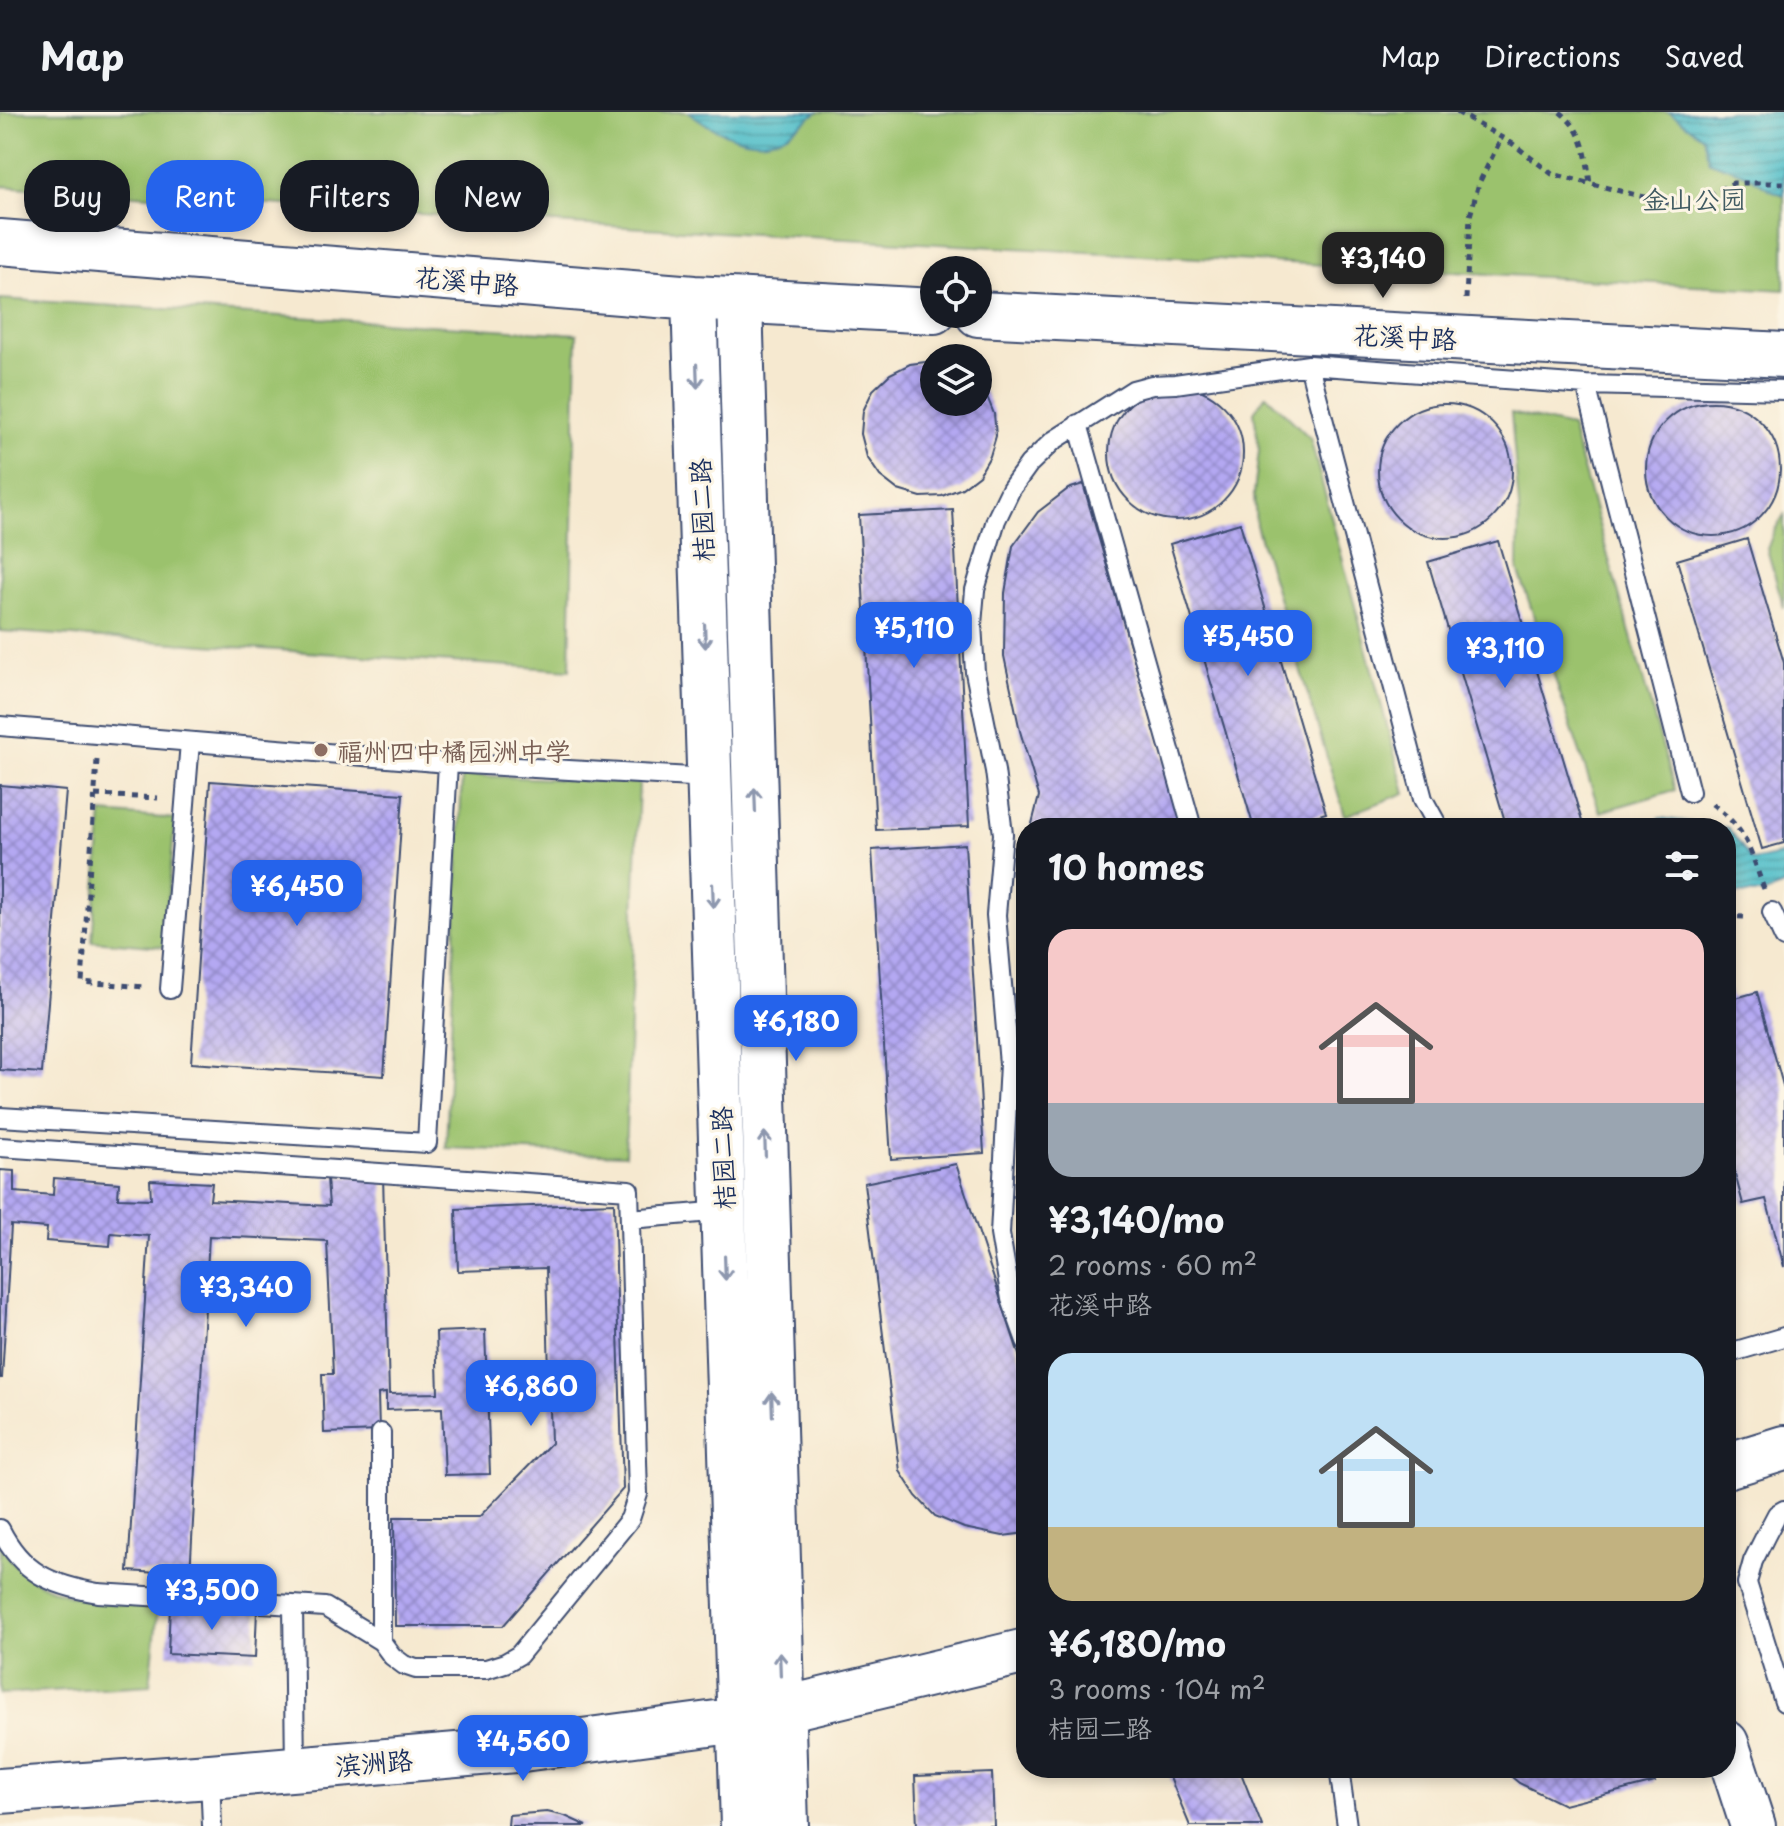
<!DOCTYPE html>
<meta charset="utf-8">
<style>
:root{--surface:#171b24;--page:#20242c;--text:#f1f3f6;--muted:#9ea1a6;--line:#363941;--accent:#2563eb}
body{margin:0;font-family:"Playpen Sans","LXGW WenKai TC",sans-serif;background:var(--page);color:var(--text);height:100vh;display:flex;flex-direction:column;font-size:30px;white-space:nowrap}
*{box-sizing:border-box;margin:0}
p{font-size:26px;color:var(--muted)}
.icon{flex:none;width:44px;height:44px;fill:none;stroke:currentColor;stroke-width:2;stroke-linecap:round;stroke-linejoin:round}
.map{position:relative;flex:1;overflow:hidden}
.details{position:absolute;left:1016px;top:706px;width:720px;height:960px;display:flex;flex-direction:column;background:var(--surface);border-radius:32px;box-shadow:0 4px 12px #0003}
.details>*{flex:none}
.banner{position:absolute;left:24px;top:48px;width:760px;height:72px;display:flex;gap:16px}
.buttons{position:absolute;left:920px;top:144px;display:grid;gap:16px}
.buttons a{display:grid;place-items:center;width:72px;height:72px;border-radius:50%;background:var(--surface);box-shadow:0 4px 12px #0003;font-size:40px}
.price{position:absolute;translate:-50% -68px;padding:0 18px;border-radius:16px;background:var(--accent);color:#fff;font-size:26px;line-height:52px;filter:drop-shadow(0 2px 4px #0008)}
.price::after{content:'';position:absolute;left:50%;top:48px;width:24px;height:18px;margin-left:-12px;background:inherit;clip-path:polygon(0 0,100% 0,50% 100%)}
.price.selected{background:#222;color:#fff}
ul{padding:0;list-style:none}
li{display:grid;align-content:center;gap:16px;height:424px;padding:0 32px}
li span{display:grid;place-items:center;height:248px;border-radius:24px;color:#555}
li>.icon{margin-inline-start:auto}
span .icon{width:144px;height:144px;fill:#fffc;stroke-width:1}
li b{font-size:34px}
h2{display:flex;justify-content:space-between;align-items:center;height:96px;padding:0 32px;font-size:34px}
.chip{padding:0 28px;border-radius:32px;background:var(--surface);box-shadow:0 4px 12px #0003;font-size:28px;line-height:72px}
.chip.selected{background:var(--accent);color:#fff}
header{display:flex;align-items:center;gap:48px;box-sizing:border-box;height:112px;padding:0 40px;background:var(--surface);border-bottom:2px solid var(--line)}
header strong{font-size:38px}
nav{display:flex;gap:44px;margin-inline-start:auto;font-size:28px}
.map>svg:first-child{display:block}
.green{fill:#9bc26d;stroke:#5b7866;stroke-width:2}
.water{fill:url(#water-rules);stroke:#367694;stroke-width:2}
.building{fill:url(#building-cross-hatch)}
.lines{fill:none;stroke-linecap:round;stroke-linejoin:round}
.service-casing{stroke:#3c4b6f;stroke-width:22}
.tertiary-casing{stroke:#3c4b6f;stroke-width:48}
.path{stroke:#3c4b6f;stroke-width:5;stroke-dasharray:6 6;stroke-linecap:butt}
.service{stroke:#fff;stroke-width:18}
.tertiary{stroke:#fff;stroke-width:44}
.oneway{stroke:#8d97ae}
.education-dot{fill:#8d6e63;stroke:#fcf5e5;stroke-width:3}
.labels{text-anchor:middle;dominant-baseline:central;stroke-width:6;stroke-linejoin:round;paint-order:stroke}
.park-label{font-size:26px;fill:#415b62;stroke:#fcf5e5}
.street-label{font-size:26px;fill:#1b2f5e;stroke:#fcf5e5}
.education-label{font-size:26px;fill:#785e54;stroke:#fcf5e5;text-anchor:start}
</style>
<header>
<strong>Map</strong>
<nav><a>Map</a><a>Directions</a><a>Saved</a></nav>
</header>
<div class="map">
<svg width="1784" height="1714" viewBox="0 0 1784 1714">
<defs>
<pattern id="water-rules" width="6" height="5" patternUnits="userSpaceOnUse" patternTransform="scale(2)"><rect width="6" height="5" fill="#50bec9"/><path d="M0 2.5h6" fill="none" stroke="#429ba6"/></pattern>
<pattern id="building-cross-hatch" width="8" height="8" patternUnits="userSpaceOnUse" patternTransform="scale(2)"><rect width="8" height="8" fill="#b4a8f2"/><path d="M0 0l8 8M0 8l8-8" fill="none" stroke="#9289c7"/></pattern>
</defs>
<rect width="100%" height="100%" fill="#fcf5e5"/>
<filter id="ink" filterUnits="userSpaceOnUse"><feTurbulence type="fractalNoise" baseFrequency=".0125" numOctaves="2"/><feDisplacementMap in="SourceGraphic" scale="16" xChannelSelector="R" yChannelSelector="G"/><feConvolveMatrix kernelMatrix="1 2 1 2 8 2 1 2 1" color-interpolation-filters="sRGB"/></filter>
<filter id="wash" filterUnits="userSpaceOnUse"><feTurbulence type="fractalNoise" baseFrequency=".006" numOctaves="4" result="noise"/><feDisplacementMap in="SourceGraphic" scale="32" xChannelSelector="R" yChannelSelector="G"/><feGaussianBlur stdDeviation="1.8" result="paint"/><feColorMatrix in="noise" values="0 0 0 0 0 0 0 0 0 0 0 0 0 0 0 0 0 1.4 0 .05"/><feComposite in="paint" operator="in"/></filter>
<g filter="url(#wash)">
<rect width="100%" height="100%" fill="#f6e9d0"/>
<path class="green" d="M0 0H1784V178L571 112 0 74Z
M0 187 577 222 570 558 0 519Z
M1266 283 1310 326 1405 681 1345 704 1256 413 1254 382 1259 338 1254 300Z
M1511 301 1571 315 1675 678 1600 700 1518 457 1519 395Z
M1784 403V496L1767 437 1774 419Z
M462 663 639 671 625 1043 446 1036Z
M102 701 175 707 164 835 92 829Z
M0 1432C29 1487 102 1493 158 1495L150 1573 0 1582Z"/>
<path class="water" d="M689 0H817C805 9 790 23 775 27 749 36 709 17 689 0Z
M1669 0H1784V83L1771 78 1746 62 1709 49 1703 25Z
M1660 706 1728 716 1753 749 1784 742V774L1762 782 1726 781V716H1644Z"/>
<g id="blocks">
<path class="building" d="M934 249V290H978V272L986 282 994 302 996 324 990 344 979 363 962 376 942 384 921 385 898 378 880 364 867 345 861 322 863 299 873 278 890 262 910 252Z
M1109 341a67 67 0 1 1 134 0a67 67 0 1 1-134 0Z
M1646 357a67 67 0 1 1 134 0a67 67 0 1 1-134 0Z
M1378 359a67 67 0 1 1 134 0a67 67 0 1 1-134 0Z
M1083 372 1183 716H1031L1039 684 1020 619 1004 544 1005 481 1013 434 1038 400 1068 377Z
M953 398 969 714 876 718 859 403Z
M1240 411 1326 701 1275 716H1254L1170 432Z
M1747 427 1784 551V731L1762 737 1677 448Z
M1498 429 1584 716H1507L1428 450Z
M210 669 403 682 384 964 191 951Z
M0 673 66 679 42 961 0 958Z
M965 732 984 1041 891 1047 872 738Z
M1024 764 1026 765 1024 799 1022 782Z
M1726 866 1732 887 1757 880 1784 977V1155L1766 1087 1743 1092 1726 1028Z
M956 1052 1026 1264V1421L1003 1424 964 1416 935 1404 916 1384 900 1359 864 1071Z
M0 1058 14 1059V1080L53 1083 54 1066 119 1071 118 1086 151 1087 150 1068 212 1071 210 1088 329 1094 327 1066 383 1064 389 1282 438 1281 436 1220 485 1218 490 1362 445 1363 442 1296 386 1298V1281L378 1282 379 1319 324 1321 322 1262H333L327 1129 209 1124 190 1463 128 1459 149 1124 111 1121 110 1134 46 1129 47 1116 11 1113 2 1266H0Z
M614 1091 623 1377 503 1514H395L394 1405H479L551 1331 546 1156 458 1159 456 1097Z
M170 1494 257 1498 255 1546 168 1542Z
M1166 1656H1239L1262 1714H1190Z
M1501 1656H1650L1655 1670 1564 1693 1519 1671Z
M992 1661 994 1714H917L915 1664Z
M547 1700 565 1704 587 1714H508L509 1703Z"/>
</g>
</g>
<g filter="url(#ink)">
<use href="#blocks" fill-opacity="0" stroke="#3c4b6f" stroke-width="2"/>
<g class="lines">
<defs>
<path id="service" d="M1309 253 1423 687 1439 716
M1586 273 1690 680
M1078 312 1192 716
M0 614 448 651 709 666
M1772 800 1784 826
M170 877 190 630
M0 1005 427 1031 448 651
M0 1035 629 1078 638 1382 630 1407 519 1543 505 1551 486 1557H416L404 1553 392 1544 381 1529 325 1495 98 1481C51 1473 22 1461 0 1417
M630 1107 723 1099
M1026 1229 1011 1187 1000 1122 1009 952 996 803 1003 722 995 659 975 560 972 512 975 478 996 408 1011 377 1029 352 1053 329 1133 278 1152 273 1175 272 1309 253 1586 273 1784 278
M1726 1242 1784 1225
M1784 1398 1777 1402 1766 1423 1753 1449 1747 1471 1784 1590
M293 1493 295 1657
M381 1529V1321
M1339 1656 1347 1714
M210 1664 212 1714"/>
<path id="tertiary" d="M0 130 694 186 934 199
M694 186 743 1714
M740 189 786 1714
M978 202 1784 243
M1726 1354 1784 1336
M1726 1631 1753 1714
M0 1679 210 1664 515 1638 739 1608 1026 1539"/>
</defs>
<use href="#service" class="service-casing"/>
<use href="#tertiary" class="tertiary-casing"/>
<path class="path" d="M1457 0 1513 32 1552 62 1672 92 1698 90 1733 71H1784
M1560 0C1584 19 1587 44 1590 73
M1466 187 1470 104 1479 71 1501 27
M97 648 82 870 145 875
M95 683 158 686
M1712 692C1748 719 1749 736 1764 777
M1726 804 1745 805"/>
<use href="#service" class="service"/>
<use href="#tertiary" class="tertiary"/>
</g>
<defs><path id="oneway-shaft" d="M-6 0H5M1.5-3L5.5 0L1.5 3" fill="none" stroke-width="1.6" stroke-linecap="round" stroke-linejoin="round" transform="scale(2)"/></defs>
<g class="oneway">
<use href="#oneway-shaft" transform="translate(697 264) rotate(88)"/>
<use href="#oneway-shaft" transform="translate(705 524) rotate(88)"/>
<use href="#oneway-shaft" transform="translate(755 688) rotate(-92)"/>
<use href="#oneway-shaft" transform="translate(713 784) rotate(88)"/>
<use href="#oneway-shaft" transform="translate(765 1032) rotate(-92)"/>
<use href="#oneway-shaft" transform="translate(725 1156) rotate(88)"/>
<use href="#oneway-shaft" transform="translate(772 1292) rotate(-92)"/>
<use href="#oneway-shaft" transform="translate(780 1552) rotate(-92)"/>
</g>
</g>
<circle class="education-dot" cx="321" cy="638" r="8"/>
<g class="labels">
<g class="park-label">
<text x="1694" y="86">金山公园</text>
</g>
<g class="street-label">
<text transform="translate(467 168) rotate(5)">花溪中路</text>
<text transform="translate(1405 224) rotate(3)">花溪中路</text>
<text transform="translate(701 398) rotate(-92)">桔园二路</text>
<text transform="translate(722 1046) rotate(-92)">桔园二路</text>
<text transform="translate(374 1650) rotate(-5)">滨洲路</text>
</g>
<g class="education-label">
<text x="337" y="638">福州四中橘园洲中学</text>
</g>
</g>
</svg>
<div class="buttons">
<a><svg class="icon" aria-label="locate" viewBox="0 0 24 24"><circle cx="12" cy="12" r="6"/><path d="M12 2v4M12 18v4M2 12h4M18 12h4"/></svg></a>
<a><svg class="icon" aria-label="layers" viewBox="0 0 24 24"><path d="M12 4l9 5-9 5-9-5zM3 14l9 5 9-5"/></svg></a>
</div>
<b class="price selected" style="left:1383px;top:188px">¥3,140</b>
<b class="price" style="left:914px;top:558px">¥5,110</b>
<b class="price" style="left:1248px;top:566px">¥5,450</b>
<b class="price" style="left:1505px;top:578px">¥3,110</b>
<b class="price" style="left:297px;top:816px">¥6,450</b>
<b class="price" style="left:796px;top:951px">¥6,180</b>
<b class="price" style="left:246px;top:1217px">¥3,340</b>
<b class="price" style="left:531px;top:1316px">¥6,860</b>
<b class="price" style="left:212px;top:1520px">¥3,500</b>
<b class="price" style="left:523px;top:1671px">¥4,560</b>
<div class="banner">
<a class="chip">Buy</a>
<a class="chip selected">Rent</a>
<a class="chip">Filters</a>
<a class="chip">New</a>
</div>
<section class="details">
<h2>10 homes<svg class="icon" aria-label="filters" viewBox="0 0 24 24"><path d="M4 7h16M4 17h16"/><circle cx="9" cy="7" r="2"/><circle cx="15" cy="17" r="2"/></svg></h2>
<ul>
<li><span style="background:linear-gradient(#f6c9c9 70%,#9aa5b1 0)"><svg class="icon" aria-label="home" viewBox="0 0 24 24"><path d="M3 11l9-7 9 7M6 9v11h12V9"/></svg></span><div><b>¥3,140/mo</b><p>2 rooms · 60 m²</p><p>花溪中路</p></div></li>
<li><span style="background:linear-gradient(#bfe0f5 70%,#c2b280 0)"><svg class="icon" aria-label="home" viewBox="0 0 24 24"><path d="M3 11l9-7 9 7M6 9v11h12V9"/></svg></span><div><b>¥6,180/mo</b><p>3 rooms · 104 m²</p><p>桔园二路</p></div></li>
</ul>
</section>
</div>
